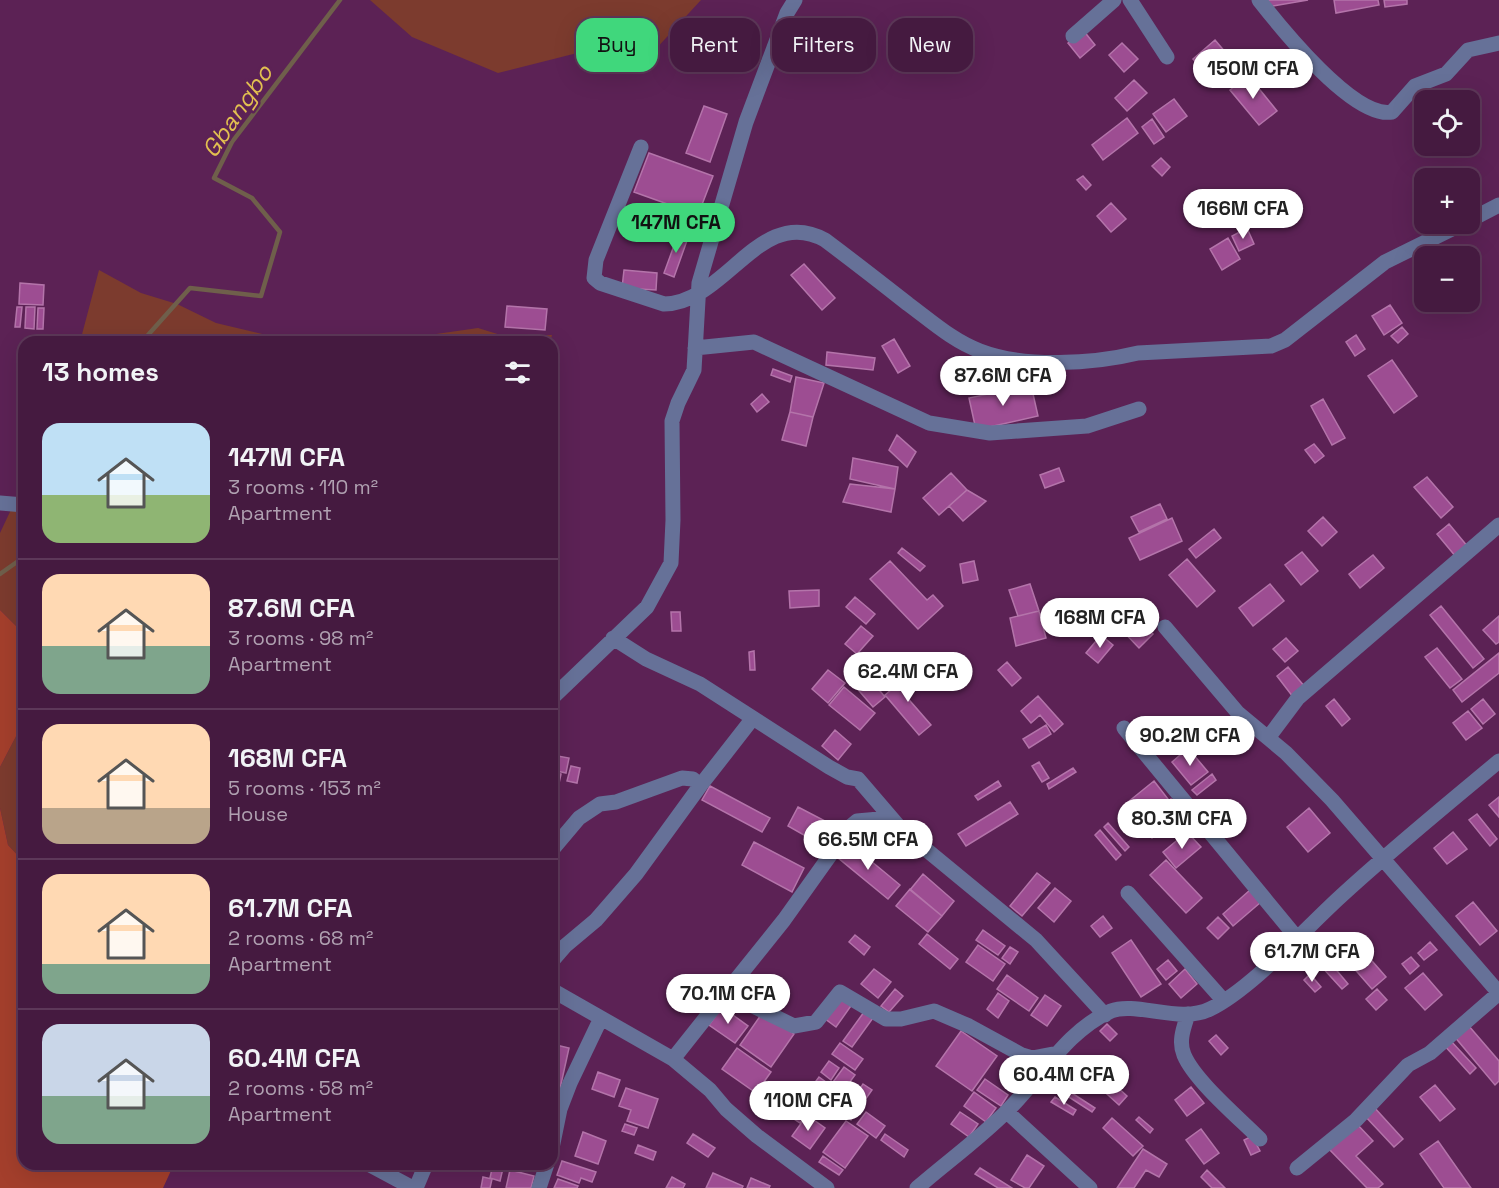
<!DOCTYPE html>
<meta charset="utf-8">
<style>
:root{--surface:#451a40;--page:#4f274b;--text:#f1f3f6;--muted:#b0a1b1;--line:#5d3859;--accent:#40d77c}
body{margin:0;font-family:"Space Grotesk",sans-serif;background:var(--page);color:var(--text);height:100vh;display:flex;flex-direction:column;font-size:22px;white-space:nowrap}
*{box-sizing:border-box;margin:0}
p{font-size:20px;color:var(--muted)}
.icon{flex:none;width:33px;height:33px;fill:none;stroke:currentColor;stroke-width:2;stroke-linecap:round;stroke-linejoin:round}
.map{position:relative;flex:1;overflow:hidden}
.drawer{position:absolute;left:18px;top:336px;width:540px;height:834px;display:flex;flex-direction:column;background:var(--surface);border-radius:18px;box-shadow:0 6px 24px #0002,0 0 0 2px var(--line)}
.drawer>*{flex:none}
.top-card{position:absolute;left:576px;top:18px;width:570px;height:54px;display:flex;gap:12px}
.controls{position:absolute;left:1414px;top:90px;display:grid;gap:12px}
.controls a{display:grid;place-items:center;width:66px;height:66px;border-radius:12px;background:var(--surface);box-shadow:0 6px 24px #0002,0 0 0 2px var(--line);font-size:30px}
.price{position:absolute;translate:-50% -51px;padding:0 14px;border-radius:21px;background:#fff;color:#222;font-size:20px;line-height:39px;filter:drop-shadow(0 2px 3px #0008)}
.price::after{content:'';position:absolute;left:50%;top:36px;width:18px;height:14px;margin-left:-9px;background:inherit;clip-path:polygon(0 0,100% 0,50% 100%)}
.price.selected{background:var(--accent);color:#111}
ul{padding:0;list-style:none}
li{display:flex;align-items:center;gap:18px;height:150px;padding:0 24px}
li+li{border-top:2px solid var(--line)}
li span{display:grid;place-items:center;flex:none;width:168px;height:120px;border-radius:18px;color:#555}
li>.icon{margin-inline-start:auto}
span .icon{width:72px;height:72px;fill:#fffc;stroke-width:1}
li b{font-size:26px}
h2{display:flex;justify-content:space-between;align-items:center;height:72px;padding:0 24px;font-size:26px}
.tag{padding:0 21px;border-radius:18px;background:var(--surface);box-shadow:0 6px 24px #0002,0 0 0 2px var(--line);font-size:21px;line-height:54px}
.tag.selected{background:var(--accent);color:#111}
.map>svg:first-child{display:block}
.green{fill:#7c3b2e}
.forest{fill:#a43f2c}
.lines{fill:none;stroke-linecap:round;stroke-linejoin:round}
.stream{stroke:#6f5f4b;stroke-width:4.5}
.building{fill:#9d4d92;stroke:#b474aa;stroke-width:1.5}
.minor{stroke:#667198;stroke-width:15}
.labels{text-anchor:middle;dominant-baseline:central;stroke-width:5;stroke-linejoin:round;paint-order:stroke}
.water-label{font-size:24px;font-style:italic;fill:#e2c050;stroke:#5c2255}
</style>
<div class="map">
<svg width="1499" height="1188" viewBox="0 0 1499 1188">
<rect width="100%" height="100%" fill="#5c2255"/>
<path class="green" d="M370 0H701L642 64 597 48 498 73 412 37Z
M99 270 141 293 177 304 216 323 279 338 336 342H80Z
M478 328 504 336 552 335 550 342H380Z
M24 482V634L0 610V533Z
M24 721V862L8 845 0 808V767Z"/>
<path class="forest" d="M0 610 24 634V721L0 767Z
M0 808 8 845 24 862V1164H174L163 1188H0Z"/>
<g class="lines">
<path class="stream" d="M151 342 148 335 190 288 261 296 280 232 252 198 214 178 232 142 340 0
M0 574 24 557"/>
</g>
<path class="building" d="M1266 0H1308L1267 7Z
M1334 0H1378L1379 5 1336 13Z
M1384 0H1407V4L1385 7Z
M1083 30 1095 45 1080 58 1068 43Z
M1215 40 1226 53 1205 72 1193 59Z
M1122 43 1138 59 1124 72 1109 55Z
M1248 75 1277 111 1259 125 1230 90Z
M1134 80 1147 93 1127 111 1115 98Z
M1174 99 1187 116 1166 132 1153 114Z
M704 106 727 114 710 162 686 153Z
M1127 118 1138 133 1103 160 1092 145Z
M1152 119 1164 137 1154 144 1142 127Z
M649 153 713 176 698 215 634 192Z
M1161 158 1170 167 1162 176 1152 166Z
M1083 176 1091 185 1086 190 1077 180Z
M1111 203 1126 219 1111 232 1097 216Z
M1247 228 1254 244 1239 251 1232 236Z
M679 232 689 235 674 277 664 273Z
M1228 238 1240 259 1222 270 1210 249Z
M804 264 835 298 822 310 791 275Z
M624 270 657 273 656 290 622 288Z
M20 283 44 285 43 305 19 304Z
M1390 305 1402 323 1384 335 1372 316Z
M507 306 547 309 545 330 505 327Z
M17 307H22L20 327H15Z
M26 307H35L34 329 25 328Z
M38 308H44L43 329H37Z
M1402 327 1408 334 1398 343 1391 336Z
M1356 335 1365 349 1355 356 1346 342Z
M894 339 910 366 898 373 882 346Z
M827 352 875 358 873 370 826 365Z
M1392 360 1417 396 1394 413 1368 376Z
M773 369 792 376 790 382 771 375Z
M796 377 824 383 813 417 790 412Z
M1031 385 1038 416 976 430 969 398Z
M762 394 769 402 757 412 751 404Z
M1323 399 1345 438 1332 445 1311 406Z
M790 412 813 417 806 446 782 440Z
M897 435 916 452 907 467 889 450Z
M1314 444 1324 456 1315 463 1305 450Z
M853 458 898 467 895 489 850 479Z
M1059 468 1064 481 1045 488 1040 475Z
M951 473 967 490 939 515 923 498Z
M1427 477 1453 507 1441 518 1414 487Z
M850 484 895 489 891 512 843 502Z
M967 490 986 501 963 521 949 506Z
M1160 504 1167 519 1139 532 1131 517Z
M1323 517 1337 532 1322 546 1308 531Z
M1172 518 1182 541 1140 560 1129 538Z
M1449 524 1468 547 1456 557 1437 534Z
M1214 529 1221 538 1196 558 1189 549Z
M902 548 925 566 920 571 898 553Z
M1302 552 1318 571 1301 585 1285 565Z
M1373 555 1384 568 1360 588 1349 574Z
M1187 559 1215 591 1197 607 1169 575Z
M890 561 927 600 933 595 943 606 918 629 870 579Z
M974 561 978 580 963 583 960 564Z
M1030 584 1039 611 1018 616 1009 590Z
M1270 584 1284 601 1253 626 1239 608Z
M819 590V606L790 608 789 591Z
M855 597 875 614 866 624 846 607Z
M1441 606 1484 659 1473 668 1430 615Z
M1039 611 1046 638 1016 646 1010 618Z
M671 612H680L681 631H672Z
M1133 613 1153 634 1139 648 1119 627Z
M1499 616V642L1496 644 1483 630Z
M861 626 873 636 857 654 845 644Z
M1101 635 1113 645 1098 663 1086 653Z
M1286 638 1298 651 1285 662 1273 649Z
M1437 648 1462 679 1450 688 1425 657Z
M754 651 755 670H750L749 652Z
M1499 653V673L1462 702 1453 690Z
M1007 662 1021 678 1012 686 998 670Z
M860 667 885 697 873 707 848 678Z
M1288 667 1305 687 1293 697 1277 676Z
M828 670 845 683 828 703 812 689Z
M913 671 921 680 904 694 931 725 919 735 885 695Z
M844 687 875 713 860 730 829 705Z
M1038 696 1063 724 1054 732 1040 715 1031 723 1021 711Z
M1334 699 1350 719 1342 726 1326 706Z
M1483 699 1495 714 1483 724 1471 709Z
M1468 711 1482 728 1466 740 1453 723Z
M1046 725 1051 734 1029 748 1023 739Z
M835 730 851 744 838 760 822 746Z
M1188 748 1208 772 1191 785 1172 762Z
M552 755 569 758 566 773 552 770Z
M1039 762 1049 778 1042 782 1032 766Z
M571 766 580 768 577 783 567 781Z
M1073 768 1076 772 1049 789 1047 784Z
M552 772 561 774 552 816Z
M1212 774 1216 780 1197 795 1192 790Z
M998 781 1001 786 978 800 975 796Z
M1154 781 1168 799 1137 823 1123 806Z
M710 786 770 818 762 832 702 800Z
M1499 797V817L1489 805Z
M1171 799 1182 810 1152 838 1142 827Z
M1010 802 1018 814 966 846 958 834Z
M798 807 827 822 816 842 788 826Z
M1309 808 1330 833 1308 852 1287 827Z
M1477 814 1497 839 1490 846 1469 820Z
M1108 823 1129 847 1125 851 1104 827Z
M1100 830 1121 855 1116 860 1095 835Z
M1187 832 1201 847 1176 868 1163 852Z
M1453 832 1467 849 1447 864 1434 848Z
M754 842 804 868 792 892 742 865Z
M848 842 900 885 888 899 837 857Z
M1166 860 1202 898 1186 913 1150 875Z
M1037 873 1050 883 1022 916 1010 906Z
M923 874 954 901 942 916 910 890Z
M1055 888 1071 901 1054 922 1038 908Z
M910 889 942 916 928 932 896 906Z
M1250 890 1261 902 1233 926 1223 914Z
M1473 902 1497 931 1480 945 1456 916Z
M1103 916 1112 928 1100 937 1091 926Z
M1218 917 1229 928 1218 939 1207 928Z
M983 930 1005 946 998 955 976 940Z
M927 934 958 959 950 969 919 944Z
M855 935 870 947 864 955 849 942Z
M1131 940 1161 984 1141 997 1112 953Z
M1309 941 1324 958 1308 971 1294 955Z
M1430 942 1437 950 1424 960 1418 953Z
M978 945 1005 964 993 981 966 962Z
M1359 946 1386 977 1372 989 1345 958Z
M1010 947 1018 952 1010 964 1002 958Z
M1411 957 1419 966 1410 974 1402 964Z
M1168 960 1177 971 1166 980 1157 969Z
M1328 960 1348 984 1342 989 1321 966Z
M874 969 891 982 878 998 861 984Z
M1185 969 1197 984 1181 998 1169 984Z
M1423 973 1442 995 1425 1010 1405 988Z
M1310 974 1321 987 1315 992 1304 980Z
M1007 975 1038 998 1029 1011 997 989Z
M895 989 903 996 889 1012 881 1006Z
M1377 989 1387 1000 1376 1010 1366 999Z
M998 993 1009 1001 998 1018 987 1009Z
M841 995 853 1003 836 1027 824 1018Z
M1045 995 1061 1006 1047 1026 1031 1015Z
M722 1007 748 1026 735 1043 709 1025Z
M763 1012 794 1034 771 1067 740 1045Z
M864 1012 873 1018 852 1047 843 1041Z
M1107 1024 1117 1034 1110 1041 1100 1031Z
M1468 1025 1499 1061V1081L1495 1085 1454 1036Z
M961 1031 997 1056 972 1091 936 1066Z
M1216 1035 1228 1048 1221 1055 1209 1041Z
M1450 1040 1476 1068 1470 1074 1444 1045Z
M840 1043 863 1059 855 1070 832 1054Z
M552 1044 569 1048 554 1116H552Z
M737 1048 771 1072 756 1093 722 1069Z
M1085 1057 1127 1096 1119 1105 1076 1066Z
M829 1061 839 1068 831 1080 821 1072Z
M844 1067 855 1075 844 1090 833 1082Z
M1063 1071 1073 1077 1068 1085 1058 1079Z
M598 1072 620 1080 614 1097 592 1089Z
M819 1077 830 1085 824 1093 813 1085Z
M985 1079 1008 1095 1001 1106 977 1090Z
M791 1083 804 1092 788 1115 775 1106Z
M863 1084 872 1090 851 1120 842 1114Z
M1435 1085 1455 1109 1440 1121 1420 1097Z
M1061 1086 1095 1108 1092 1112 1058 1090Z
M1191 1087 1204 1103 1187 1116 1175 1100Z
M626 1088 658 1099 648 1128 627 1121 631 1110 619 1106Z
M974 1092 996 1108 986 1122 964 1106Z
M808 1094 816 1100 800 1123 791 1117Z
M1055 1097 1076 1110 1073 1115 1051 1102Z
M1373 1106 1403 1139 1394 1147 1364 1115Z
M866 1112 885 1126 876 1138 857 1124Z
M960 1112 978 1124 969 1137 951 1124Z
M807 1115 825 1128 810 1149 792 1136Z
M1139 1117 1153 1129 1150 1133 1136 1120Z
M1112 1118 1143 1146 1133 1156 1103 1128Z
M846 1121 868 1136 845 1168 823 1152Z
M1355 1122 1373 1141 1356 1156 1383 1184 1378 1188H1367L1327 1147Z
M625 1124 637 1128 634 1135 622 1131Z
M1201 1129 1219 1153 1204 1164 1186 1140Z
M583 1132 606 1141 598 1164 575 1156Z
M693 1134 715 1148 708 1157 687 1143Z
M885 1134 908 1150 904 1157 881 1140Z
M1252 1136 1260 1151 1251 1155 1244 1140Z
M1438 1141 1471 1188H1444L1420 1154Z
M638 1145 656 1152 653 1160 635 1153Z
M1143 1149 1167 1164 1159 1177 1146 1170 1134 1188H1117Z
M1027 1155 1044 1166 1029 1188H1025L1011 1180Z
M823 1156 843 1170 839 1175 819 1162Z
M562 1161 596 1172 592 1182 581 1178 579 1183 557 1175Z
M493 1164H504L500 1181 490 1178Z
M980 1168 1012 1188H998L975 1174Z
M510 1170 534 1176 531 1188H506Z
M1207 1170 1225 1188H1212L1201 1177Z
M713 1173 743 1186 742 1188H706Z
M483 1177 492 1179 490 1188H481Z
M672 1177 685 1184 683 1188H666Z
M751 1178 770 1186 769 1188H747Z
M558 1179 578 1186 577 1188H554Z"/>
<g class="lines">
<path class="minor" d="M1130 0 1167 57
M1259 0C1281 28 1354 119 1392 112L1415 86 1446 74 1468 50 1499 43
M1073 36 1114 0
M641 147 596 260 594 278 600 283 664 304C726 303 760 204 825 240 853 261 880 282 908 304 931 321 953 341 980 351 1024 368 1093 364 1138 353L1271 346 1285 340 1385 262 1462 224
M1470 220 1499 205
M695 348 754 342 929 423 990 433 1087 426 1139 409
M0 503 24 505
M1165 627 1238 713 1286 753 1332 800 1499 993
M613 638 646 659 700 684 829 767 847 777 858 779 900 828 1036 940 1105 1015
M552 698 647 607 671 563 673 520 672 421 678 403 694 370 699 283 746 122 787 13 795 0
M1124 728 1297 938
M1268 738 1298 698 1499 525
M552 850 579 818 600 804 616 802 682 778 693 779 700 786
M1128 893 1223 1000
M552 961 565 946 596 920 636 874 700 786 753 718
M552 990 673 1059 710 1090 726 1109 757 1136 827 1188
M723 996 784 920 851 826 857 821 890 818
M1188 1014C1184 1027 1178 1041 1184 1055 1195 1081 1239 1118 1260 1139
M673 1059 723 996 745 1002 794 1026 816 1022 840 992 886 1019H901L934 1011 969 1026 1022 1055 1032 1058 1058 1053
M1007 1112 1090 1188
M552 1148 560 1109 570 1083 601 1018
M368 1164 413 1188
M1297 1168 1356 1120 1408 1065 1430 1053 1499 993
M416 1188 426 1164
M539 1188 547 1164
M917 1188C947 1162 979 1139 1007 1111 1040 1079 1067 1030 1111 1011 1136 1001 1180 1024 1210 1009 1251 989 1305 929 1340 897 1391 850 1445 806 1499 761"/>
</g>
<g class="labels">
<g class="water-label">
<text transform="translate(237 111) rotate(-56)">Gbangbo</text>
</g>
</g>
</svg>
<div class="controls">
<a><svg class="icon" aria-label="locate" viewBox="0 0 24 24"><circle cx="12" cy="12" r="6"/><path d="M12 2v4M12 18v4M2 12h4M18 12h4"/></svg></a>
<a>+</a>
<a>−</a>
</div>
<b class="price" style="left:1253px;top:100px">150M CFA</b>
<b class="price" style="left:1243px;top:240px">166M CFA</b>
<b class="price selected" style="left:676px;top:254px">147M CFA</b>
<b class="price" style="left:1003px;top:407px">87.6M CFA</b>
<b class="price" style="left:1100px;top:649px">168M CFA</b>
<b class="price" style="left:908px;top:703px">62.4M CFA</b>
<b class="price" style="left:1190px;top:767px">90.2M CFA</b>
<b class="price" style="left:1182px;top:850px">80.3M CFA</b>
<b class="price" style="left:868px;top:871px">66.5M CFA</b>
<b class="price" style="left:1312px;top:983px">61.7M CFA</b>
<b class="price" style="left:728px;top:1025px">70.1M CFA</b>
<b class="price" style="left:1064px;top:1106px">60.4M CFA</b>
<b class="price" style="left:808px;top:1132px">110M CFA</b>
<div class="top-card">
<a class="tag selected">Buy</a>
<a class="tag">Rent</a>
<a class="tag">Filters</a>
<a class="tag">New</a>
</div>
<section class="drawer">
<h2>13 homes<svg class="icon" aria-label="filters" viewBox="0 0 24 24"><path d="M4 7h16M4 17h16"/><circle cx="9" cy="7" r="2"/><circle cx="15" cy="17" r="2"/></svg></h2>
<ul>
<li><span style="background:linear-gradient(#bfe0f5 60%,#8fb573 0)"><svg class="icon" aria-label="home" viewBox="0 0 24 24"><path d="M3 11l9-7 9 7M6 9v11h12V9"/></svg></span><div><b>147M CFA</b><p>3 rooms · 110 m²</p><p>Apartment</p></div></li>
<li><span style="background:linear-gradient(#ffd9b3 60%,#7fa58c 0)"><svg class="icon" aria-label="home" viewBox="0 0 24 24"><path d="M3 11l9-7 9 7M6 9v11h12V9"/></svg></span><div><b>87.6M CFA</b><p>3 rooms · 98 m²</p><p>Apartment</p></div></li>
<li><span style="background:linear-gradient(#ffd9b3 70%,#b9a48a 0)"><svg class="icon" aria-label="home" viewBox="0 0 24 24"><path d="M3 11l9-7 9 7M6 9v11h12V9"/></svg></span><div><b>168M CFA</b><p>5 rooms · 153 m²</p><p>House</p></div></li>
<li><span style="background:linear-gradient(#ffd9b3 75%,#7fa58c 0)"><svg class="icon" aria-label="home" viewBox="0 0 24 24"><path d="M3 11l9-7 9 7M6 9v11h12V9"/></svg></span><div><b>61.7M CFA</b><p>2 rooms · 68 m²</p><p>Apartment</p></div></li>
<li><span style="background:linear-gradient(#c9d6e8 60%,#7fa58c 0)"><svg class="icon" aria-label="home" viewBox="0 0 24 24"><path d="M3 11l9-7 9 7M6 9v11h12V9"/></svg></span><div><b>60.4M CFA</b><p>2 rooms · 58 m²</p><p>Apartment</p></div></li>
</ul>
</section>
</div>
